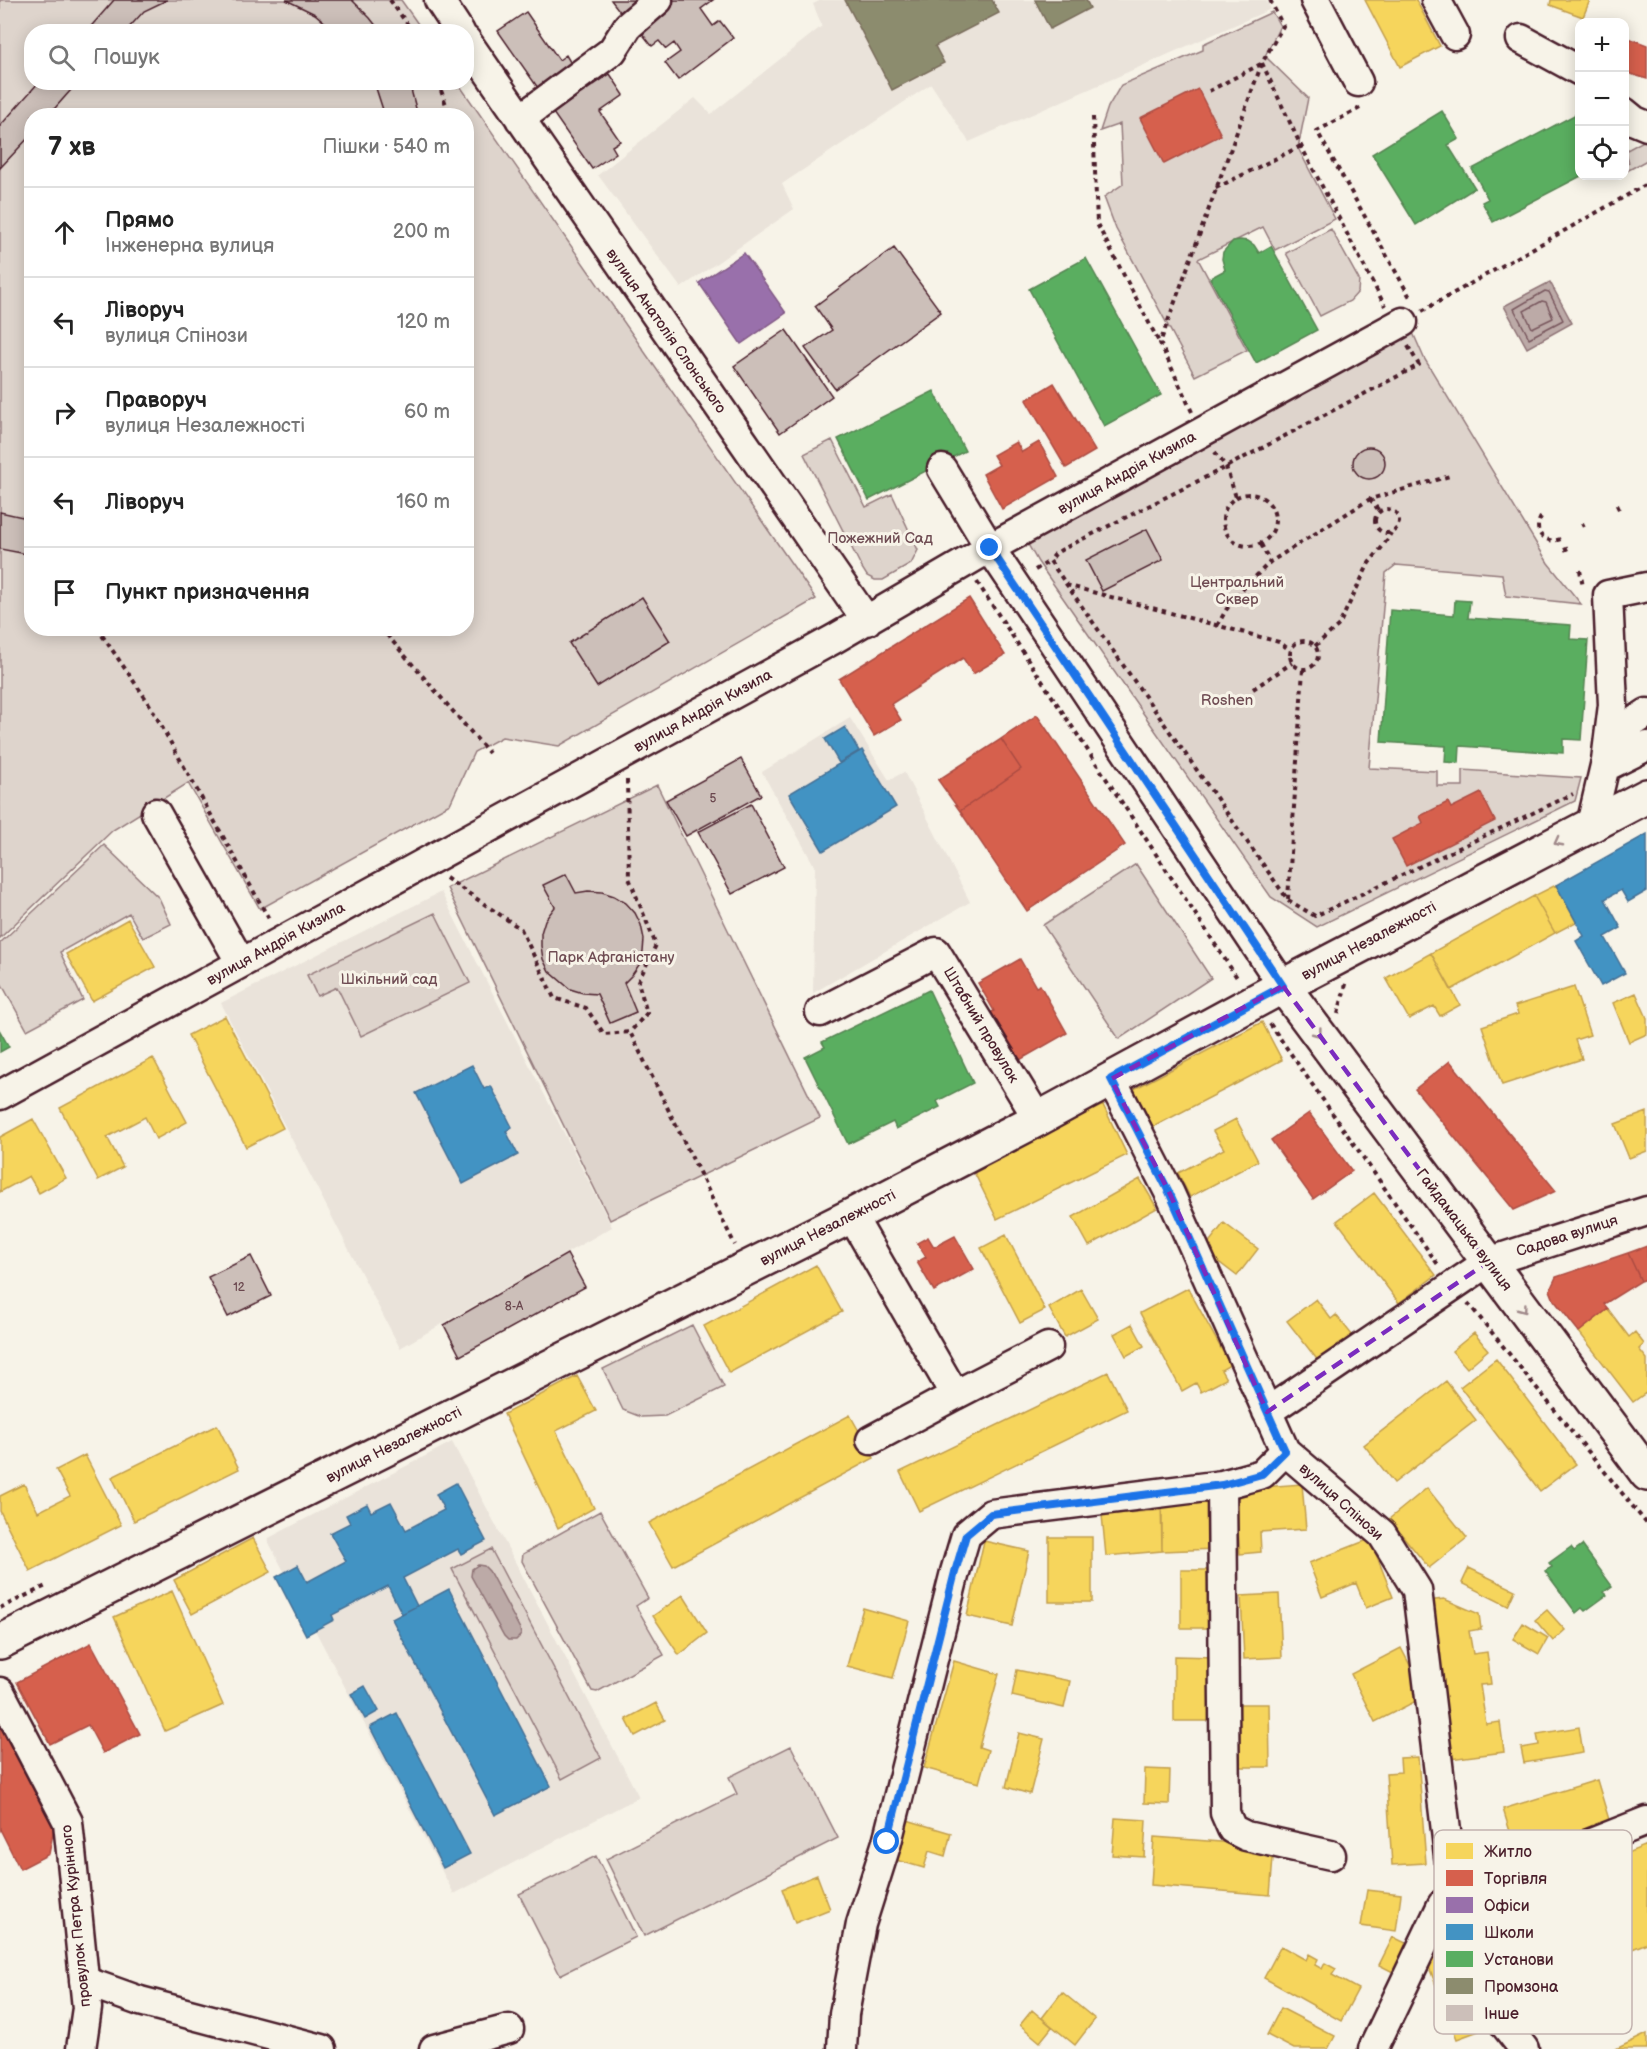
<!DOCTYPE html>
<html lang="uk">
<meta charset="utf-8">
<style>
body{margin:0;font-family:"Balsamiq Sans",sans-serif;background:#f2f2f2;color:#222}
.controls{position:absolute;right:18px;top:18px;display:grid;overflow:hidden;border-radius:12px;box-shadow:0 3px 15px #0003}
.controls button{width:54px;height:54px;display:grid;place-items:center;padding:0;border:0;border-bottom:2px solid #e0e0e0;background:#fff;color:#222;font:30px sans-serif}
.stop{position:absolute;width:18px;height:18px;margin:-14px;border:4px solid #1a73e8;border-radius:50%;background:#fff}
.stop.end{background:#1a73e8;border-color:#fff;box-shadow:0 2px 6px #0008}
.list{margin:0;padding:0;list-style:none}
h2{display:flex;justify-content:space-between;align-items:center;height:78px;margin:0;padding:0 24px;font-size:26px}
h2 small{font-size:20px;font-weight:400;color:#767676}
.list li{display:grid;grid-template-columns:39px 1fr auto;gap:18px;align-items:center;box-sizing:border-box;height:90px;padding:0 24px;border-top:2px solid #e0e0e0}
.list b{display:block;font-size:22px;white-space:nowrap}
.list p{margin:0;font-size:20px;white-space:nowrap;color:#767676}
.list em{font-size:20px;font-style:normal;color:#767676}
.icon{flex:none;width:33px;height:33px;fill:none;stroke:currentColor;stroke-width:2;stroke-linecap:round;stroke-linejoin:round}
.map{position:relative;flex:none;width:1647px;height:2049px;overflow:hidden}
.search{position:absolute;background:#fff;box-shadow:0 3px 15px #0003;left:24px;top:24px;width:450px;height:66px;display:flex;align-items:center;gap:15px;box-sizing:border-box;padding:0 21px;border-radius:24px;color:#767676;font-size:22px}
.panel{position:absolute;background:#fff;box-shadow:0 3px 15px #0003;left:24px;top:108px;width:450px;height:528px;border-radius:24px}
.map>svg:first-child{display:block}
.built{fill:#eae3da}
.green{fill:#ded4cc;stroke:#947a7c;stroke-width:1.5;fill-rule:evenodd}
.water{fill:#bcaaa7;stroke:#8e7275;stroke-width:1.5}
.homes{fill:#f6d55c;stroke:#c29e4d;stroke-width:1.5}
.shops{fill:#d6604d;stroke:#ac4c43;stroke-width:1.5}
.offices{fill:#9970ab;stroke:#815885;stroke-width:1.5}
.schools{fill:#4393c3;stroke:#457095;stroke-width:1.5}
.public{fill:#5aae61;stroke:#558351;stroke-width:1.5}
.industry{fill:#8c8c6e;stroke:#786b5a;stroke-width:1.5}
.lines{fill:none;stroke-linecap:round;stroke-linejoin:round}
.shore{stroke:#78575d;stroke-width:1.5}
.building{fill:#ccbfb9;stroke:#4a1f2b;stroke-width:1.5}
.minor-casing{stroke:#4a1f2b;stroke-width:33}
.major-casing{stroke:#4a1f2b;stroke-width:38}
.path{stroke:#4a1f2b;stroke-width:4;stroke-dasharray:4.5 4.5;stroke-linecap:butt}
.minor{stroke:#f7f3e8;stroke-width:28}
.major{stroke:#f7f3e8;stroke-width:33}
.oneway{stroke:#a0898a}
.route{stroke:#1a73e8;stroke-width:8}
.marked{fill:none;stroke:#7b2cbf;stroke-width:4.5;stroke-dasharray:12 8;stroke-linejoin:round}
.labels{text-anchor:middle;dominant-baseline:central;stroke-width:6;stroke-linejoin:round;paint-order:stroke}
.number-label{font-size:12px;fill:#6a474e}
.street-label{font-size:15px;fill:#4a1f2b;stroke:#f7f3e8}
.park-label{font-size:15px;fill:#6f4c53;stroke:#f7f3e8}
.key{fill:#f7f3e8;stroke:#c3b3af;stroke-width:1.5}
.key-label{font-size:16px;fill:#4a1f2b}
</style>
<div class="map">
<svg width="1647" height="2049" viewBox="0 0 1647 2049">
<rect width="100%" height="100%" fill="#f7f3e8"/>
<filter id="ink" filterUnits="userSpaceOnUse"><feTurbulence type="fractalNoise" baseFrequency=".0167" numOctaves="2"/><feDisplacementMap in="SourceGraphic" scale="12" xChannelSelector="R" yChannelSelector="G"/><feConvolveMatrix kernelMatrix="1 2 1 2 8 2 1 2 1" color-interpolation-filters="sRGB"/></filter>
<g filter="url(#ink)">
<path class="built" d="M821,0H1266L1271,9L969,142L931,84L782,184L794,209L681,288L598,175L695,98L711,114L822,26L813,4Z
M850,718L889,780L904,772L970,902L813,993L815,867L762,772Z
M441,892L612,1227L400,1348L221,1003Z
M452,1442L639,1797L454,1894L267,1539Z"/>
<path class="green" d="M0,0H401L423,31L32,32V82L458,83L816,599L559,746L502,737L474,752L450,804L260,909L188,783L113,830L0,938ZM32,116H466V628H32Z
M1272,12L1280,26L1265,56L1308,98L1298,148L1335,219L1275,250L1263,227L1198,259L1247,350L1195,376L1116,229L1104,197L1123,184L1120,124L1100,131L1108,107L1121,85L1203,50V44Z
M1647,139V160L1625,172L1624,165L1629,163L1625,151Z
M1331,229L1359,280L1358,292L1350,301L1320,316L1286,253Z
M1410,326L1424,358L1548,563L1581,604L1506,596L1502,574L1396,565L1386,573L1369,768L1437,771V786H1463V770L1581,778L1575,801L1317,927L1271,897L1038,562L1025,539Z
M832,440L866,507L892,494L918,550L911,564L883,580H875L867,576L862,568L804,454Z
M657,785L820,1118L610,1220L447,888Z
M104,845L159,898L171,924L143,938L129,913L60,952L83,1000L27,1030L0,981V943Z
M1136,864L1211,978L1119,1039L1043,925Z
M435,913L470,983L361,1036L337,987L317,996L307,975Z
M692,1325L724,1387L665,1416L641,1417L623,1410L603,1369Z
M600,1511L648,1598L636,1606L664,1655L597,1692L592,1691L522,1561L523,1554Z
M491,1549L601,1758L562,1779L452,1569Z
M791,1746L838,1838L644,1936L606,1859L737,1794L729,1777Z
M596,1856L636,1937L560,1975L519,1894Z"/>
<path class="water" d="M1550,282L1572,323L1527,348L1504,306Z
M478,1565L484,1566L489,1571L520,1629L521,1635L516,1640H508L504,1636L471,1576L472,1569Z"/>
<path class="homes" d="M1365,0H1416L1440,46L1400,67Z
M1551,0H1590L1583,17L1550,5Z
M1556,885L1576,922L1555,933L1534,896Z
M1534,896L1555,933L1451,990L1431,953Z
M128,919L155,967L92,1001L66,954Z
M1431,953L1460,1005L1440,1016L1434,1006L1409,1019L1386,978Z
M1574,987L1590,1035L1575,1040L1582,1059L1502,1085L1482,1026L1518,1014L1515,1006Z
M1636,993L1647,1018V1034L1629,1042L1613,1003Z
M225,1016L283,1128L246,1147L188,1035Z
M1262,1022L1282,1060L1153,1127L1134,1089Z
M153,1058L187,1122L156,1139L145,1117L107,1137L123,1167L98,1180L60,1108Z
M1103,1105L1127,1155L997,1219L973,1170Z
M1647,1112V1151L1629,1158L1615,1124Z
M33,1119L66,1178L39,1193L29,1176L0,1192V1137Z
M1236,1119L1258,1161L1190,1197L1178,1173L1224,1149L1213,1131Z
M1140,1179L1157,1208L1089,1246L1073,1217Z
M1374,1193L1436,1275L1399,1303L1337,1221Z
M1224,1223L1258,1249L1237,1276L1203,1250Z
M1006,1235L1045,1310L1020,1323L981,1248Z
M816,1265L842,1312L729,1373L704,1326Z
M1188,1288L1230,1365L1221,1370L1226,1379L1201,1392L1196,1383L1182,1391L1140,1313Z
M1081,1289L1098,1319L1065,1337L1049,1308Z
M1316,1299L1331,1319L1336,1315L1353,1336L1319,1362L1287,1321Z
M1608,1309L1629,1337L1635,1332L1644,1344L1639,1349L1647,1359V1392L1633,1402L1579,1332Z
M1132,1324L1144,1346L1126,1356L1114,1334Z
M1474,1333L1488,1350L1467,1368L1452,1351Z
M1496,1359L1576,1464L1540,1491L1460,1387Z
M1108,1372L1127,1410L919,1511L900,1472Z
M577,1376L596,1411L556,1431L594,1508L558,1528L504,1414Z
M1446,1381L1476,1420L1394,1483L1364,1445Z
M850,1415L874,1458L673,1566L649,1523Z
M217,1425L239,1469L134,1521L112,1477Z
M85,1455L121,1525L30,1571L0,1511V1496L24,1484L38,1512L70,1496L56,1470Z
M1302,1484L1306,1529L1260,1532L1261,1552L1240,1554L1235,1489Z
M1427,1488L1467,1538L1429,1568L1389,1519Z
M1216,1498L1217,1549L1162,1551L1161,1499Z
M1162,1510V1551L1106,1556L1102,1515Z
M1049,1537H1092V1602H1049Z
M253,1538L271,1572L192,1614L174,1580Z
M1370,1539L1393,1597L1366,1608L1356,1583L1322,1597L1309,1563Z
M984,1541L1029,1551L1012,1626L967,1616Z
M1469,1568L1515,1590L1508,1606L1462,1583Z
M1181,1570H1217L1216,1628H1181Z
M172,1591L223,1705L165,1731L114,1617Z
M1279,1594L1282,1657L1244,1659L1241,1596Z
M683,1595L707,1633L679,1655L653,1616Z
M1444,1599L1479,1614L1481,1629L1469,1631L1473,1654L1487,1652L1491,1684L1480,1685L1486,1724L1500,1722L1504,1752L1450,1759L1427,1601Z
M863,1608L909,1621L893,1678L847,1666Z
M1547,1610L1565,1630L1553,1641L1535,1620Z
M1523,1623L1548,1638L1539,1654L1513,1639Z
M1401,1648L1426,1696L1375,1722L1351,1674Z
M1174,1656L1215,1657L1214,1721H1174Z
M954,1661L999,1674L979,1747L988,1750L979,1783L924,1768Z
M1017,1670L1070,1681L1064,1708L1012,1696Z
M656,1703L665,1720L635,1736L626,1719Z
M1238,1704H1269L1270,1767H1239Z
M1579,1727L1583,1753L1524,1763L1521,1748L1539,1745L1537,1734Z
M1019,1733L1044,1739L1030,1794L1006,1787Z
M1418,1757L1426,1863L1392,1865L1386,1773L1401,1772L1400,1758Z
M1145,1769L1170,1770L1169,1804L1144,1803Z
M1597,1780L1610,1823L1516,1851L1503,1809Z
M1115,1818L1146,1820L1144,1857L1112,1855Z
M907,1820L951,1833L945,1856L929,1851L924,1868L896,1860Z
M1154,1837L1274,1846L1270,1895L1151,1885Z
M1647,1845V1943L1603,1961L1595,1940L1572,1949L1546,1885Z
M817,1875L830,1909L795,1923L782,1889Z
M1367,1890L1401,1894L1396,1931L1361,1926Z
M1452,1924L1492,2026L1457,2039L1427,1962Z
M1393,1937L1408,1944L1393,1972L1379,1965Z
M1281,1946L1306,1960L1309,1954L1318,1959L1315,1965L1322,1969L1325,1963L1336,1969L1332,1975L1358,1989L1341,2021L1264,1978Z
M1062,1992L1095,2019L1075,2045L1042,2018Z
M1281,2008L1335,2036L1328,2049H1294L1267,2035Z
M1032,2010L1052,2027L1040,2042L1020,2025Z
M1647,2034V2049H1616Z"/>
<path class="shops" d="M1626,37L1647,45V79L1624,72Z
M1198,89L1221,135L1164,164L1140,118Z
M1054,383L1095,451L1066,468L1026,400Z
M1016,442L1022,452L1039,442L1058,477L1002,509L983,474L999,465L993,455Z
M969,598L1005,655L973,674L963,658L891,704L901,720L874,736L839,679Z
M1037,715L1125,845L1027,911L960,811L1021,769L1001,739Z
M1001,739L1021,769L960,811L938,780Z
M1481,793L1495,821L1406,866L1392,839L1423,823L1420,816L1448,802L1451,808Z
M1020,959L1036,987L1040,985L1067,1033L1018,1061L990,1013L994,1011L978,983Z
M1450,1061L1556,1191L1514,1210L1415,1089Z
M1309,1113L1352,1171L1313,1199L1271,1140Z
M955,1236L974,1269L934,1291L917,1262L926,1257L917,1243L928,1237L934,1247Z
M1647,1246V1279L1641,1281L1628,1253Z
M1628,1253L1641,1281L1604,1304L1608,1309L1579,1332L1554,1300L1550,1290L1556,1277Z
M91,1643L140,1734L103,1753L88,1725L50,1744L17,1682Z
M0,1724L54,1828L49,1854L20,1869L0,1829Z"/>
<path class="offices" d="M744,253L786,313L741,344L699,283Z"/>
<path class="schools" d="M845,727L859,751L839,763L825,739Z
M862,750L896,807L823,851L789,794Z
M1647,834V891L1628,902L1621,890L1605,899L1621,928L1605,937L1625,973L1601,986L1576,941L1584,936L1556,885Z
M472,1065L484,1089L491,1086L512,1127L506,1131L518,1155L463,1184L416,1093Z
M456,1483L486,1541L461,1554L458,1549L403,1578L417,1606L402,1614L388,1586L332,1615L334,1620L306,1635L276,1577L298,1565L307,1582L346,1561L330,1533L350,1523L346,1515L367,1504L371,1512L391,1502L406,1530L444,1510L436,1494Z
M449,1589L551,1786L495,1815L392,1619Z
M365,1686L379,1711L365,1719L351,1694Z
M397,1713L470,1854L443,1868L370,1727Z"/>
<path class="public" d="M1442,111L1459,139L1448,145L1475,188L1416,225L1372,154Z
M1580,112V176H1581L1493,222L1482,202L1488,199L1472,169Z
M1240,240L1248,241L1254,245L1259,253L1271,246L1317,330L1256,363L1210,278L1225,270L1222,259L1223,252L1233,241Z
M1086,258L1161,395L1104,426L1029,289Z
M934,391L965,451L869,500L838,439Z
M1455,600L1470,601L1468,618L1571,625L1570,639L1588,640L1581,740L1563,739V753L1460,746L1459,763L1445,762L1446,746L1381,742L1390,610L1454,615Z
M929,990L973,1083L937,1101L940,1107L896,1129L893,1122L848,1144L805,1057L825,1047L822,1042Z
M0,1031L9,1047L0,1052Z
M1582,1545L1612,1586L1604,1592L1607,1595L1585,1611L1582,1608L1576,1613L1545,1571L1552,1567L1549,1563L1571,1547L1574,1551Z"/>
<path class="industry" d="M845,0H992L999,13L935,46L944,63L892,90Z
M1035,0H1086L1090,8L1050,29Z"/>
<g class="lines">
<path class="shore" d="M1545,291L1549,292L1563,320L1529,338L1514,309Z
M1542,301L1546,302L1553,318L1532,328L1524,311Z"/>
</g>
<path class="building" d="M114,0H167L144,11L125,32H86Z
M286,0H352L370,18L381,32H336L315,14Z
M611,0H638L621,13Z
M674,0H713L701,9L713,26L720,21L733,38L678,80L665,63L680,52L674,43L666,49L659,41L652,46L637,27Z
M526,12L559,60L566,55L572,65L538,88L498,31Z
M610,74L624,95L600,112L620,141L612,146L616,153L592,169L553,113Z
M39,82H78L48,116H32V134L0,168V126Z
M374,82H409L418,116H385Z
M894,248L941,312L835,389L805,348L832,330L815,306Z
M786,330L832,396L780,433L734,366Z
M1353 463a16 16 0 1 1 32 0a16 16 0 1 1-32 0Z
M0,512L32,519V555L0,549Z
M1147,529L1163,560L1102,591L1086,560Z
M642,597L670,641L597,687L569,643Z
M741,759L761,795L686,836L666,800Z
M751,804L784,867L732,894L698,832Z
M566,874L576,893L588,891L602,892L614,896L626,903L635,913L641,925L644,939L643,952L639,965L632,975L624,983L636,1012L610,1023L597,994L583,993L570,989L549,971L543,959L541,946V933L545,920L555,907L543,885Z
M567,1254L585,1287L460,1356L444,1325Z
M251,1256L271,1296L228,1317L208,1277Z"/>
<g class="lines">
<g class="minor-casing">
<path id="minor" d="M439,0L460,32
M1315,0L1358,82
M1436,0L1455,35
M1521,39L1580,71
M466,40L867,621
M1624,112L1635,121L1647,126
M520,119L612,51L628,26L658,0
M942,469L990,548L1283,986
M1610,737L1647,713
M1605,767L1647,746
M156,813L241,963
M1591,825L1606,761L1613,705L1608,595L1647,587
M820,1012L936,952L1038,1119
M1111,1079L1170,1194L1285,1451L1382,1534L1417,1590L1454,1897L1505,2025L1524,2049
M0,1095L834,639L990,548L1403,322
M855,1214L857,1225L955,1395L1048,1347
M1267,1412L1488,1262L1647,1211
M871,1440L955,1395
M1222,1485L1225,1813L1232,1829L1246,1836L1331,1855
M0,1692L68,1822L87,2008L81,2049
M84,1981L140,2001L322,2049
M434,2049L509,2029
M842,2049L844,2014L861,1924L887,1842L955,1572L966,1535L991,1514L1222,1485L1262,1474L1285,1451
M1373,2049L1442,1905L1454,1897L1647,1821"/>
</g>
<g class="major-casing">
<path id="major" d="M1283,986L1647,1474
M0,1642L855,1214L1038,1119L1283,986L1647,796"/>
</g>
<path class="path" d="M390,0L413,32
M1262,63L1301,146L1385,306
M438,82L450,116
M1209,91L1261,64
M1360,108L1317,131L1411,299
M1093,117L1097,224L1159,342
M1216,188L1301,146
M1422,311L1647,184
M1408,346L1419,365L1226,467L1061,550L1055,554L1050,561L1288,900L1315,916L1573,794
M1192,412L1160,343L1262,63L1283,26L1270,0
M1215,452L1226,467L1236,497
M1223 520a26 26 0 1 1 52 0a26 26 0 1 1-52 0Z
M1370,499L1380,512
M1617,505L1621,513
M1375 521a12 12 0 1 1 24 0a12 12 0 1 1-24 0Z
M1541,517C1532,532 1545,545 1561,539
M1582,523L1586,531
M1261,544L1270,562
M1564,550L1571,547
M1035,570L1050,561
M1580,570L1583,587
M977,582L1238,979
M1066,585L1279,642L1290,650
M1217,626L1226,610L1238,594L1270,562L1370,499L1450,476
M97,628L148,702L269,919
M381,628L489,753
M1290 655a14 14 0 1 1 28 0a14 14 0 1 1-28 0Z
M1315,646L1339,625L1369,563L1383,546L1391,533
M1253,689L1292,663
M627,780L629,878L656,945L638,982L647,1013L630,1032
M446,878L521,929L554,998L586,1008L604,1034L630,1032L735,1245
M1288,899L1303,669
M1338,1014L1346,984
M1270,1024L1439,1266
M1468,1303L1647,1524
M0,1608L48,1585"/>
<use href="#minor" class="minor"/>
<use href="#major" class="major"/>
</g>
<defs><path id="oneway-chevron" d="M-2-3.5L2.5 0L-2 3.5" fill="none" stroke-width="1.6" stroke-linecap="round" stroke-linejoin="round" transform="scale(1.5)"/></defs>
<g class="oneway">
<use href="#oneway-chevron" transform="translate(1558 842) rotate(152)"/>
<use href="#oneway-chevron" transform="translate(1318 1033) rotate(53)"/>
<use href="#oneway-chevron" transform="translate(1523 1309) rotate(53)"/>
</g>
</g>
<g class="lines" filter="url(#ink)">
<path class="route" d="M887,1842L955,1572L966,1535L991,1514L1222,1485L1262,1474L1285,1451L1170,1194L1111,1079L1283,986L990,548"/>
</g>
<path class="marked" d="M1283,986L1488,1262L1267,1412L1170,1194L1111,1079Z"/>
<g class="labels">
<g class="number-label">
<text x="713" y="798">5</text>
<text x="239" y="1287">12</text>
<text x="514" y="1306">8-А</text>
</g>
<g class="street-label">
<text transform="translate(666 331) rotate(55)">вулиця Анатолія Слонського</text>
<text transform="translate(1127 473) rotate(-29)">вулиця Андрія Кизила</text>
<text transform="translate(703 711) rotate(-29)">вулиця Андрія Кизила</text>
<text transform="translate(1369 941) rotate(-28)">вулиця Незалежності</text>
<text transform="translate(276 944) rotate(-29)">вулиця Андрія Кизила</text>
<text transform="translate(981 1025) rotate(59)">Штабний провулок</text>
<text transform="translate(828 1228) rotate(-27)">вулиця Незалежності</text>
<text transform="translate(1464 1230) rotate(53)">Гайдамацька вулиця</text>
<text transform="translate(1567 1236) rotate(-18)">Садова вулиця</text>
<text transform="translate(394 1445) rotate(-27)">вулиця Незалежності</text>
<text transform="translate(1341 1502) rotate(42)">вулиця Спінози</text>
<text transform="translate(76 1916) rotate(-96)">провулок Петра Курінного</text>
</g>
<g class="park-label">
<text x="880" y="538">Пожежний Сад</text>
<text x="1237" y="582">Центральний<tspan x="1237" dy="17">Сквер</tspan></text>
<text x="1227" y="700">Roshen</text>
<text x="611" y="957">Парк Афганістану</text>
<text x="389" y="979">Шкільний сад</text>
</g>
</g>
<rect x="1434" y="1830" width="198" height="204" rx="9" class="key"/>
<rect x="1446" y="1843" width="27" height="16" fill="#f6d55c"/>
<rect x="1446" y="1870" width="27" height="16" fill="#d6604d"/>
<rect x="1446" y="1897" width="27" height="16" fill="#9970ab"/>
<rect x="1446" y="1924" width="27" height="16" fill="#4393c3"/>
<rect x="1446" y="1951" width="27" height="16" fill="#5aae61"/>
<rect x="1446" y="1978" width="27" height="16" fill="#8c8c6e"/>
<rect x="1446" y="2005" width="27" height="16" fill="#ccbfb9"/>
<g class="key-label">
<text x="1484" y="1857">Житло</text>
<text x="1484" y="1884">Торгівля</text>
<text x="1484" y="1911">Офіси</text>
<text x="1484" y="1938">Школи</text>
<text x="1484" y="1965">Установи</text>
<text x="1484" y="1992">Промзона</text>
<text x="1484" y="2019">Інше</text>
</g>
</svg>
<div class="controls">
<button>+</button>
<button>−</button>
<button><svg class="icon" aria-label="locate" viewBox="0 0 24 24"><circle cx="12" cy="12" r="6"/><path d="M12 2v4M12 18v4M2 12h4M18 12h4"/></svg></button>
</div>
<div class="stop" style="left:887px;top:1842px"></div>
<div class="stop end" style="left:990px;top:548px"></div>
<div class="search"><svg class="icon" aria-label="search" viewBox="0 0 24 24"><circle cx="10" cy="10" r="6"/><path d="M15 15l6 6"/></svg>Пошук</div>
<section class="panel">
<h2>7 хв<small>Пішки · 540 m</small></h2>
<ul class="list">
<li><svg class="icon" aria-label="ahead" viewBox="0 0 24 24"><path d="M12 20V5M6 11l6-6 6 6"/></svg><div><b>Прямо</b><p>Інженерна вулиця</p></div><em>200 m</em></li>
<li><svg class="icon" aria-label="left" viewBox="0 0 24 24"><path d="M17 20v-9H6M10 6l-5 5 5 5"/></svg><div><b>Ліворуч</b><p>вулиця Спінози</p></div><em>120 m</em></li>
<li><svg class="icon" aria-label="right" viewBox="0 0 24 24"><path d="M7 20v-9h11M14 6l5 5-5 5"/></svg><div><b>Праворуч</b><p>вулиця Незалежності</p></div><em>60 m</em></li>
<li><svg class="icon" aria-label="left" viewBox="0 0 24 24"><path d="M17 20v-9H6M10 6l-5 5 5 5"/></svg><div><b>Ліворуч</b></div><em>160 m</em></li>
<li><svg class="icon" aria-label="arrive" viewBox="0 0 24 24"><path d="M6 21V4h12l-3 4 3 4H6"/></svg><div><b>Пункт призначення</b></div></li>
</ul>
</section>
</div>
